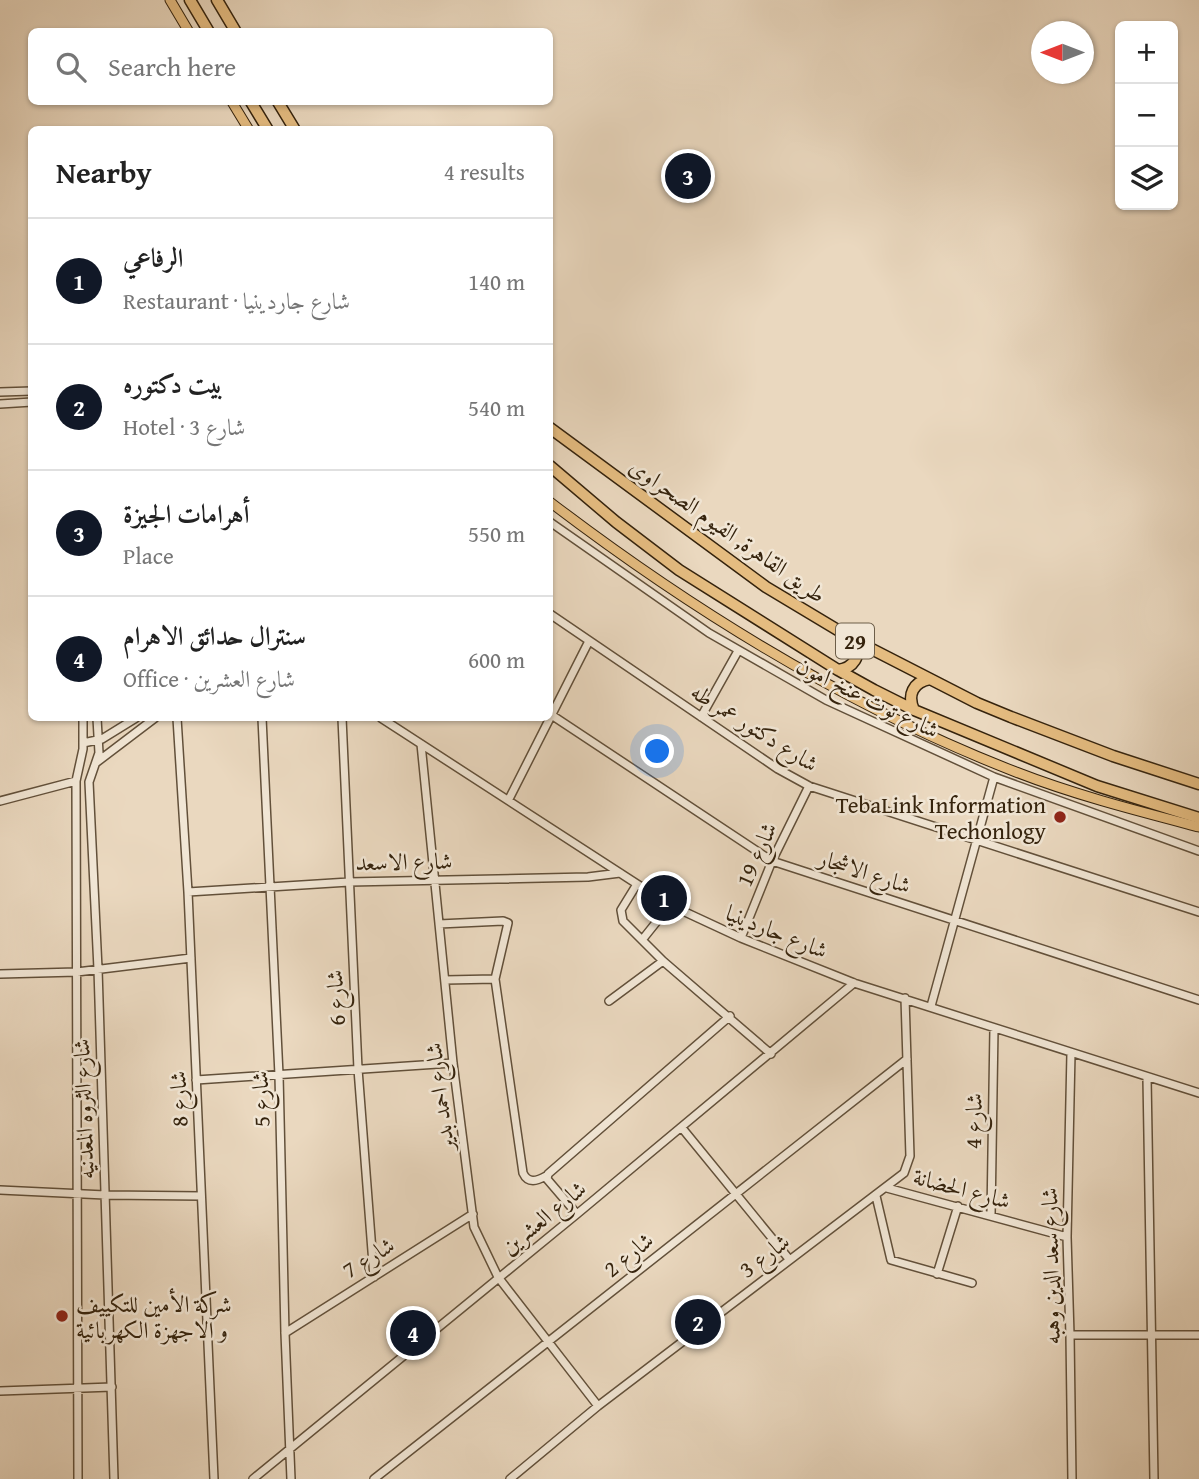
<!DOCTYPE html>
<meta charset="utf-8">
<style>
body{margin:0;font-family:"Gentium Book Plus",Amiri,serif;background:#f6f6f6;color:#222}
.controls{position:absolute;right:21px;top:21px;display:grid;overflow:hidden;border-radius:10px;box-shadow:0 2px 5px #0004}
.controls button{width:63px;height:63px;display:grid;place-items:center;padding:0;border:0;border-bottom:2px solid #e0e0e0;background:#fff;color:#222;font:35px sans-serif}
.compass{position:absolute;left:1031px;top:21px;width:63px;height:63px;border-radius:50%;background:#fff;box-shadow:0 2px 5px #0004;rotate:270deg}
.you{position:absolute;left:658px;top:752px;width:24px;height:24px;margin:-18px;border:5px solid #fff;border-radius:50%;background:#1a73e8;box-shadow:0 0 0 10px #1a73e833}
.badge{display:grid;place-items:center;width:46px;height:46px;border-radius:50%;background:#111827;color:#fff;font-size:23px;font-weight:700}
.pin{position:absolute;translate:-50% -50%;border:4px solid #fff;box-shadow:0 2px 7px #0006}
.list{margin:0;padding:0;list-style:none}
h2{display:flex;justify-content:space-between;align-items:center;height:91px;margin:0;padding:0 28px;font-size:30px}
h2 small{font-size:23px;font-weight:400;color:#767676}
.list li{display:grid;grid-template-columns:46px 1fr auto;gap:21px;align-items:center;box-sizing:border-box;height:126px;padding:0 28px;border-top:2px solid #e0e0e0}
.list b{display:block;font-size:26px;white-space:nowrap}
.list p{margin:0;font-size:23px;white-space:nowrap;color:#767676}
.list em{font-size:23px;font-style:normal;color:#767676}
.icon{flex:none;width:38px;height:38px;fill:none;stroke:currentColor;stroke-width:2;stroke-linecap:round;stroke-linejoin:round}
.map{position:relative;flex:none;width:1199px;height:1479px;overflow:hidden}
.search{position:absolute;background:#fff;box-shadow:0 2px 5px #0004;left:28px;top:28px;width:525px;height:77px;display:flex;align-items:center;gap:18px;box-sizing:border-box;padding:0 24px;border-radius:10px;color:#767676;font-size:26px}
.panel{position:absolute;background:#fff;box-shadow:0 2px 5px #0004;left:28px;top:126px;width:525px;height:595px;border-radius:10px}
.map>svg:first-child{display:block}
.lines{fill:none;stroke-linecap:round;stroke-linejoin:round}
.minor-casing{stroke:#62503a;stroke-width:10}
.major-casing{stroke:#35230d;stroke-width:11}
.highway-casing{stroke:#35230d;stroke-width:13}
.minor{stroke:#f1e6d5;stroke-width:7}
.major{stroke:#e5bc80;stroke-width:9}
.highway{stroke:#e5bc80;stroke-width:10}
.poi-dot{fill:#8f2418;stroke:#f1e6d5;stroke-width:2.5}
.labels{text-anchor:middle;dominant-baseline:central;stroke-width:5;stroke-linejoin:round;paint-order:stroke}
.shield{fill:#f1e6d5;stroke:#6d5e49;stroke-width:2}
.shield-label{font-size:21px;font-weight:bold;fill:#35230d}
.street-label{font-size:23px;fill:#35230d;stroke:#f1e6d5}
.poi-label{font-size:23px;fill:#35230d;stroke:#f1e6d5;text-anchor:end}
</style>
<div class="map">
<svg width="1199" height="1479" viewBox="0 0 1199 1479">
<rect width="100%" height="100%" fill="#ead8bf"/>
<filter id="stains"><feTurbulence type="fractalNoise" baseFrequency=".00286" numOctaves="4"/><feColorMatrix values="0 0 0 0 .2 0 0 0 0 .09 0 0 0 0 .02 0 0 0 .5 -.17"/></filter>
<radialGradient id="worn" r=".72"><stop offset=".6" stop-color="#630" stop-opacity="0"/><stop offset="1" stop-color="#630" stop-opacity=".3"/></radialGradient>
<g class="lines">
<g class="minor-casing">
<path id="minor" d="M0,392L32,391
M0,404L32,402
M550,522L709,633L826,700L994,777L1199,851
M550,614L778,769L809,786L1199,912
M550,714L772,861L1199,1000
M701,717L738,651
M97,718L99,753L89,782L98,969L114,1479
M177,718L188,892L214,1479
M262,718L279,1075L285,1333L291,1479
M342,718L358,1069L374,1277
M381,718L637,884L670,905L741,938L854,983L1199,1093
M83,743L102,739L136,718
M421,744L453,1063L474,1227L498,1277L598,1406
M97,762L155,718
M509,799L589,641
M0,801L76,781
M637,884L621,910L623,921L663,961L771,1054
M188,892L349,882L588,877L620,873
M439,924L503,921L508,923L495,979L523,1173C528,1184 537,1181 546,1176
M741,938L772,861L809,786
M642,940L670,905
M0,974L77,972L191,958
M445,980L495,979
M609,1001L663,961
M931,1006L994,777
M1071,1053L1067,1237L1070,1335L1072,1479
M1147,1078L1154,1479
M196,1080L453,1063
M682,1128L789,1259
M887,1188L1067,1237
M0,1190L105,1195L201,1196
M876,1196L891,1260L972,1283
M577,1214L547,1179L548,1174L730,1016
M991,1215L994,1028
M937,1274L958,1206
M285,1333L473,1214
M1070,1335H1199
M0,1391L112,1387
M78,1479L76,781L83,749V718
M253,1479L577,1214L854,983
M374,1479L907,1059
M510,1479L598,1406L904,1173L910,1156L905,998"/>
</g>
<g class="major-casing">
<path id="major" d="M170,0L189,32
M232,102L249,130
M550,502C693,611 848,707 1016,772C1075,795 1138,811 1199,827"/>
</g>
<g class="highway-casing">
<path id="highway" d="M190,0L209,32
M217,0L236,32
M251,102L268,130
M278,102L295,130
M550,428L766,587L856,641L977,703L1011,717L1113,756L1199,784
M550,466L616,522L679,570L838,670L874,690L914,710L1097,786L1199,818
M838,670C854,668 861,656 856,641
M914,710C907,695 913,682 930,679"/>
</g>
<use href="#minor" class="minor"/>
<use href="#major" class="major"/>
<use href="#highway" class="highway"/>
</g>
<g class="poi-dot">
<circle cx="1060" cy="817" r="7"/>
<circle cx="62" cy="1316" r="7"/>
</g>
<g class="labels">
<rect class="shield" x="836" y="623.5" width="38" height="35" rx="5"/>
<g class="shield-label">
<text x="855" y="641">29</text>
</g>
<g class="street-label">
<text transform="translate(728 530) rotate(35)">طريق القاهرة, الفيوم الصحراوى</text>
<text transform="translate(868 697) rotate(26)">شارع توت عنخ امون</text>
<text transform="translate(755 727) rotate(32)">شارع دكتور عمر طه</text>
<text transform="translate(756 854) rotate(-66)">شارع 19</text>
<text transform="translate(404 861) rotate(-1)">شارع الاسعد</text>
<text transform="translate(865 871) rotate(18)">شارع الاشجار</text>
<text transform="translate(777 931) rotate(22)">شارع جاردينيا</text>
<text transform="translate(335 998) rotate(-93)">شارع 6</text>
<text transform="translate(439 1097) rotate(-97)">شارع احمد بدير</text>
<text transform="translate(178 1099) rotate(-92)">شارع 8</text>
<text transform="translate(260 1099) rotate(-92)">شارع 5</text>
<text transform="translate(83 1109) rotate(-92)">شارع الثروه المعدنيه</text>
<text transform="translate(973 1121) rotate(-89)">شارع 4</text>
<text transform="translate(962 1188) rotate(15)">شارع الحضانة</text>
<text transform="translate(543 1217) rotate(-39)">شارع العشرين</text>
<text transform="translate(628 1254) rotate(-39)">شارع 2</text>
<text transform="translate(764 1255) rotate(-37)">شارع 3</text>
<text transform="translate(368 1257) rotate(-32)">شارع 7</text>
<text transform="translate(1050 1266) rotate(-91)">شارع سعد الدين وهبه</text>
</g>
<g class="poi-label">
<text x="1046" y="804">TebaLink Information<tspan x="1046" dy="26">Techonlogy</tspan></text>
<text x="76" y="1303" text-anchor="start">شركة الأمين للتكييف<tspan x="76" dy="26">و الاجهزة الكهربائية</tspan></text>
</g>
</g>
<rect width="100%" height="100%" filter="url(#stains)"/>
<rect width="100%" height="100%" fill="url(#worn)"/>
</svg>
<div class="controls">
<button>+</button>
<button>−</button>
<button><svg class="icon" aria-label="layers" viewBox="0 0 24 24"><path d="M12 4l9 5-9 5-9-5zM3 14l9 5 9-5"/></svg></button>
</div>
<svg class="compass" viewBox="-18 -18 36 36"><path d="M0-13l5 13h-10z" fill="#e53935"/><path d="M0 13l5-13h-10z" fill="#767676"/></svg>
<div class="you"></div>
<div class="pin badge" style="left:664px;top:898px">1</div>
<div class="pin badge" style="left:698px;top:1322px">2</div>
<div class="pin badge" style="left:688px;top:176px">3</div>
<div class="pin badge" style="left:413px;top:1333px">4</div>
<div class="search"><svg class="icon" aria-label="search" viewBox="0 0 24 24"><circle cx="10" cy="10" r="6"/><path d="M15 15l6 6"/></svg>Search here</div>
<section class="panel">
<h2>Nearby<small>4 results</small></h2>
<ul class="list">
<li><span class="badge">1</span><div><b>الرفاعي</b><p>Restaurant · شارع جاردينيا</p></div><em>140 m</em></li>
<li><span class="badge">2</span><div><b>بيت دكتوره</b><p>Hotel · شارع 3</p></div><em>540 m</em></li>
<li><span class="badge">3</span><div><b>أهرامات الجيزة</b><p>Place</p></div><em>550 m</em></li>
<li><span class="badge">4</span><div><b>سنترال حدائق الاهرام</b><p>Office · شارع العشرين</p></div><em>600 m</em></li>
</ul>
</section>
</div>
